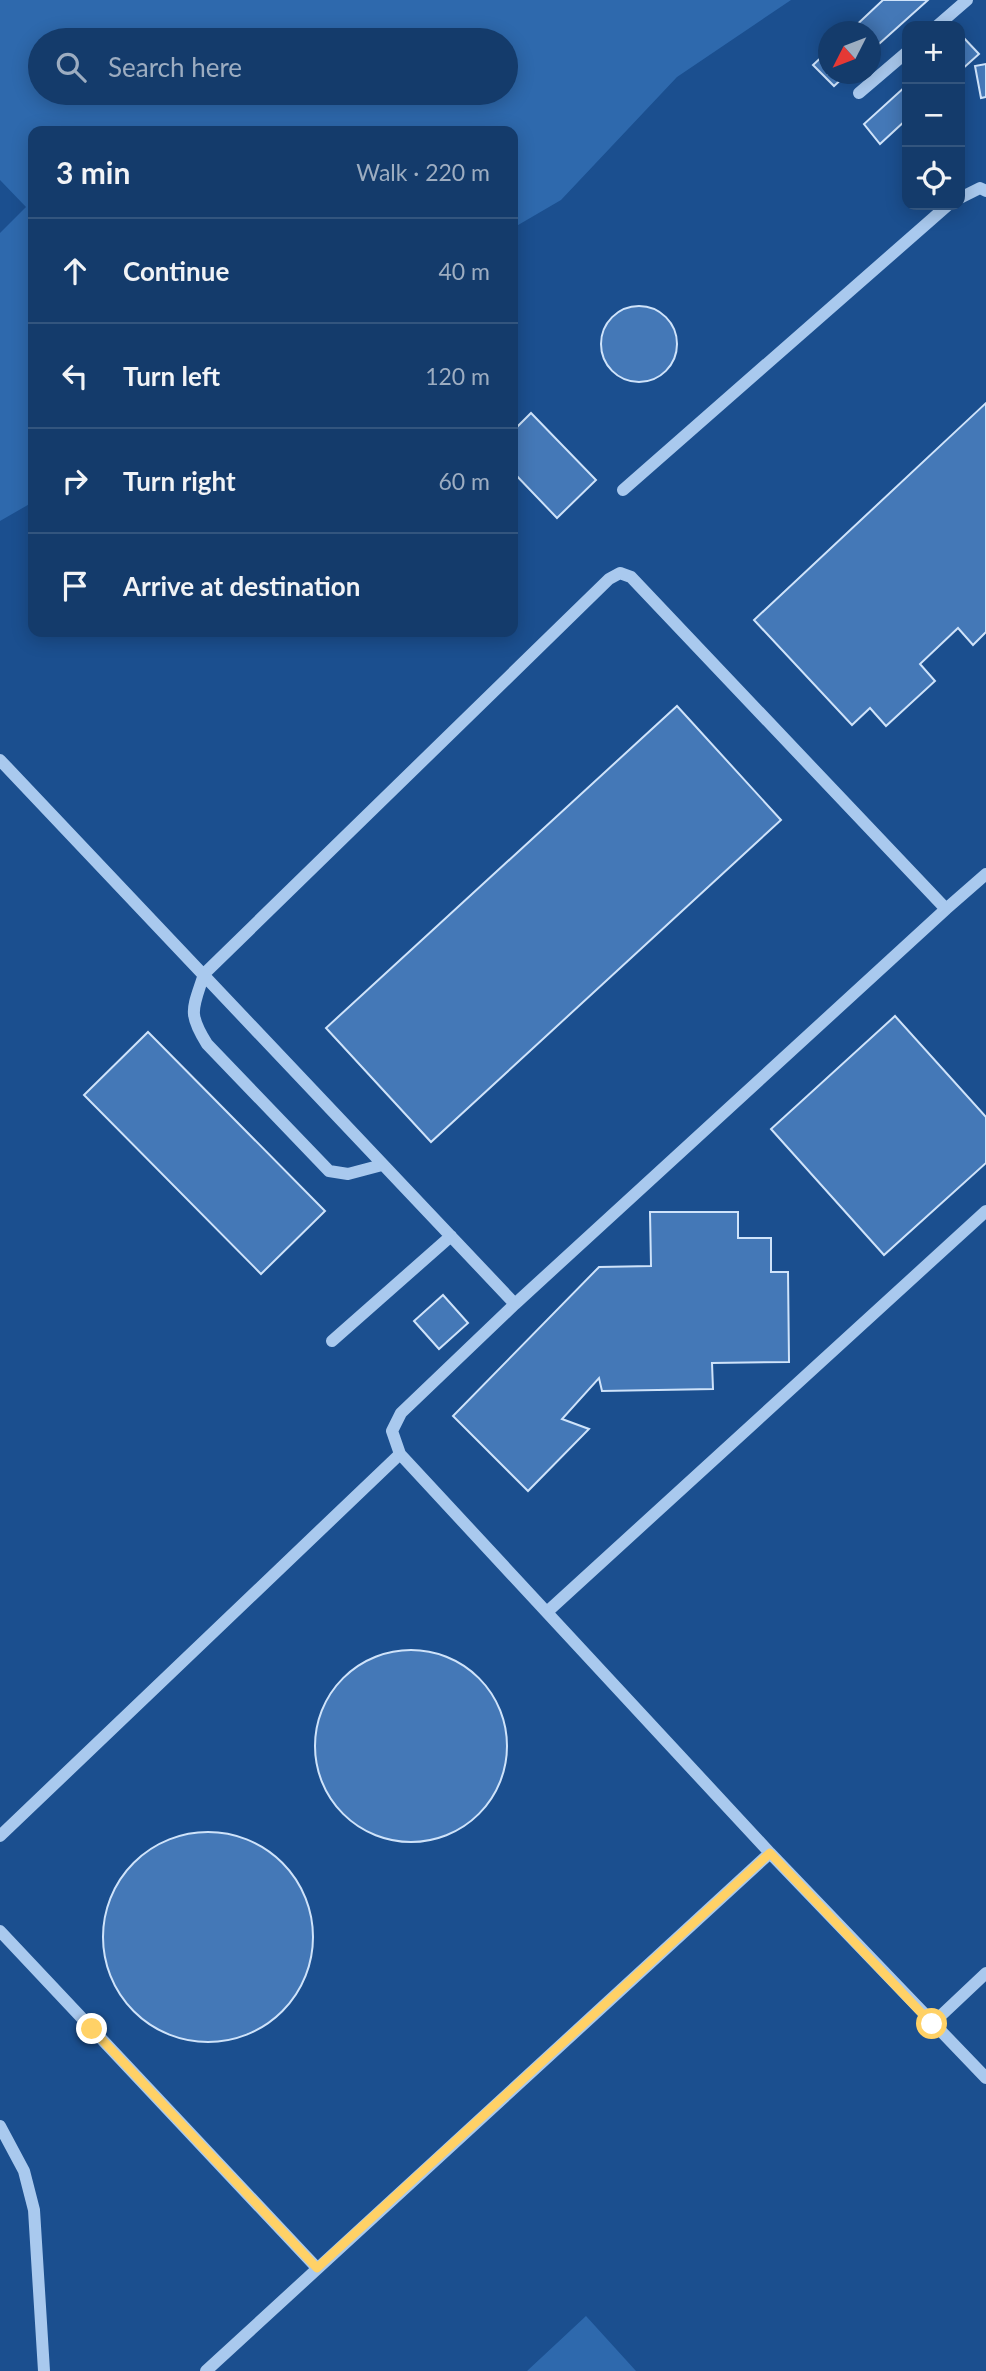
<!DOCTYPE html>
<meta charset="utf-8">
<style>
body{margin:0;font-family:Lato,sans-serif;background:#214673;color:#f1f3f6}
.controls{position:absolute;right:21px;top:21px;display:grid;overflow:hidden;border-radius:14px;box-shadow:0 4px 18px #0003}
.controls button{width:63px;height:63px;display:grid;place-items:center;padding:0;border:0;border-bottom:2px solid #33557e;background:#143b6b;color:#f1f3f6;font:35px sans-serif}
.compass{position:absolute;left:818px;top:21px;width:63px;height:63px;border-radius:50%;background:#143b6b;box-shadow:0 4px 18px #0003;rotate:228deg}
.stop{position:absolute;width:21px;height:21px;margin:-16px;border:5px solid #ffd166;border-radius:50%;background:#fff}
.stop.end{background:#ffd166;border-color:#fff;box-shadow:0 2px 7px #0008}
.list{margin:0;padding:0;list-style:none}
h2{display:flex;justify-content:space-between;align-items:center;height:91px;margin:0;padding:0 28px;font-size:30px}
h2 small{font-size:23px;font-weight:400;color:#9dadc1}
.list li{display:grid;grid-template-columns:46px 1fr auto;gap:21px;align-items:center;box-sizing:border-box;height:105px;padding:0 28px;border-top:2px solid #33557e}
.list b{display:block;font-size:26px;white-space:nowrap}
.list em{font-size:23px;font-style:normal;color:#9dadc1}
.icon{flex:none;width:38px;height:38px;fill:none;stroke:currentColor;stroke-width:2;stroke-linecap:round;stroke-linejoin:round}
.map{position:relative;flex:none;width:986px;height:2371px;overflow:hidden}
.search{position:absolute;background:#143b6b;box-shadow:0 4px 18px #0003;left:28px;top:28px;width:490px;height:77px;display:flex;align-items:center;gap:18px;box-sizing:border-box;padding:0 24px;border-radius:38px;color:#9dadc1;font-size:26px}
.panel{position:absolute;background:#143b6b;box-shadow:0 4px 18px #0003;left:28px;top:126px;width:490px;height:511px;border-radius:14px}
.map>svg:first-child{display:block}
.green{fill:#2e69ad;fill-rule:evenodd}
.building{fill:#4478b7;stroke:#cfe3fa;stroke-width:2}
.lines{fill:none;stroke-linecap:round;stroke-linejoin:round}
.minor{stroke:#a9c9ee;stroke-width:12}
.route{stroke:#ffd166;stroke-width:9}
</style>
<div class="map">
<svg width="986" height="2371" viewBox="0 0 986 2371">
<rect width="100%" height="100%" fill="#1b4f8f"/>
<path class="green" d="M0,0H791L677,77L561,200L513,228V131H33V502L0,521V233L26,207L0,180ZM40,40H506V93H40Z
M586,2316L636,2371H527Z"/>
<path class="building" d="M883,0H928L870,52V32H849Z
M962,36L979,54L960,71V38Z
M828,51V74H847L834,86L813,65Z
M986,64V97L981,98L975,66Z
M907,85V119L880,144L864,124Z
M601 344a38 38 0 1 1 76 0a38 38 0 1 1-76 0Z
M986,403V632L973,645L958,628L920,664L935,681L886,726L870,708L852,725L754,620Z
M531,413L596,480L557,518L513,472V431Z
M677,706L781,820L431,1142L326,1028Z
M895,1016L986,1117V1163L884,1255L771,1129Z
M148,1032L325,1211L261,1274L84,1095Z
M650,1212H738V1238H771V1272H788L789,1362L712,1363L713,1389L602,1391L599,1378L562,1419L589,1429L528,1491L453,1416L599,1267L651,1266Z
M443,1295L468,1323L439,1349L414,1321Z
M315 1746a96 96 0 1 1 192 0a96 96 0 1 1-192 0Z
M103 1937a105 105 0 1 1 210 0a105 105 0 1 1-210 0Z"/>
<g class="lines">
<path class="minor" d="M937,26L967,0
M859,93L907,52
M960,198L980,188L986,191
M623,490L948,205
M0,760L515,1304L401,1413L392,1431L400,1454L770,1853L206,2371
M946,909L986,874
M382,1165L348,1174L329,1171L207,1044C187,1012 193,1009 204,974L609,579L620,573L631,577L946,909L515,1304
M332,1341L451,1236
M547,1612L986,1211
M0,1836L400,1454
M770,1853L986,2078
M0,1931L317,2268
M932,2024L986,1973
M0,2126L24,2171L34,2210L44,2371"/>
</g>
<g class="lines">
<path class="route" d="M92,2029L317,2268L770,1853L932,2024"/>
</g>
</svg>
<div class="controls">
<button>+</button>
<button>−</button>
<button><svg class="icon" aria-label="locate" viewBox="0 0 24 24"><circle cx="12" cy="12" r="6"/><path d="M12 2v4M12 18v4M2 12h4M18 12h4"/></svg></button>
</div>
<svg class="compass" viewBox="-18 -18 36 36"><path d="M0-13l5 13h-10z" fill="#e53935"/><path d="M0 13l5-13h-10z" fill="#9dadc1"/></svg>
<div class="stop" style="left:932px;top:2024px"></div>
<div class="stop end" style="left:92px;top:2029px"></div>
<div class="search"><svg class="icon" aria-label="search" viewBox="0 0 24 24"><circle cx="10" cy="10" r="6"/><path d="M15 15l6 6"/></svg>Search here</div>
<section class="panel">
<h2>3 min<small>Walk · 220 m</small></h2>
<ul class="list">
<li><svg class="icon" aria-label="ahead" viewBox="0 0 24 24"><path d="M12 20V5M6 11l6-6 6 6"/></svg><div><b>Continue</b></div><em>40 m</em></li>
<li><svg class="icon" aria-label="left" viewBox="0 0 24 24"><path d="M17 20v-9H6M10 6l-5 5 5 5"/></svg><div><b>Turn left</b></div><em>120 m</em></li>
<li><svg class="icon" aria-label="right" viewBox="0 0 24 24"><path d="M7 20v-9h11M14 6l5 5-5 5"/></svg><div><b>Turn right</b></div><em>60 m</em></li>
<li><svg class="icon" aria-label="arrive" viewBox="0 0 24 24"><path d="M6 21V4h12l-3 4 3 4H6"/></svg><div><b>Arrive at destination</b></div></li>
</ul>
</section>
</div>
